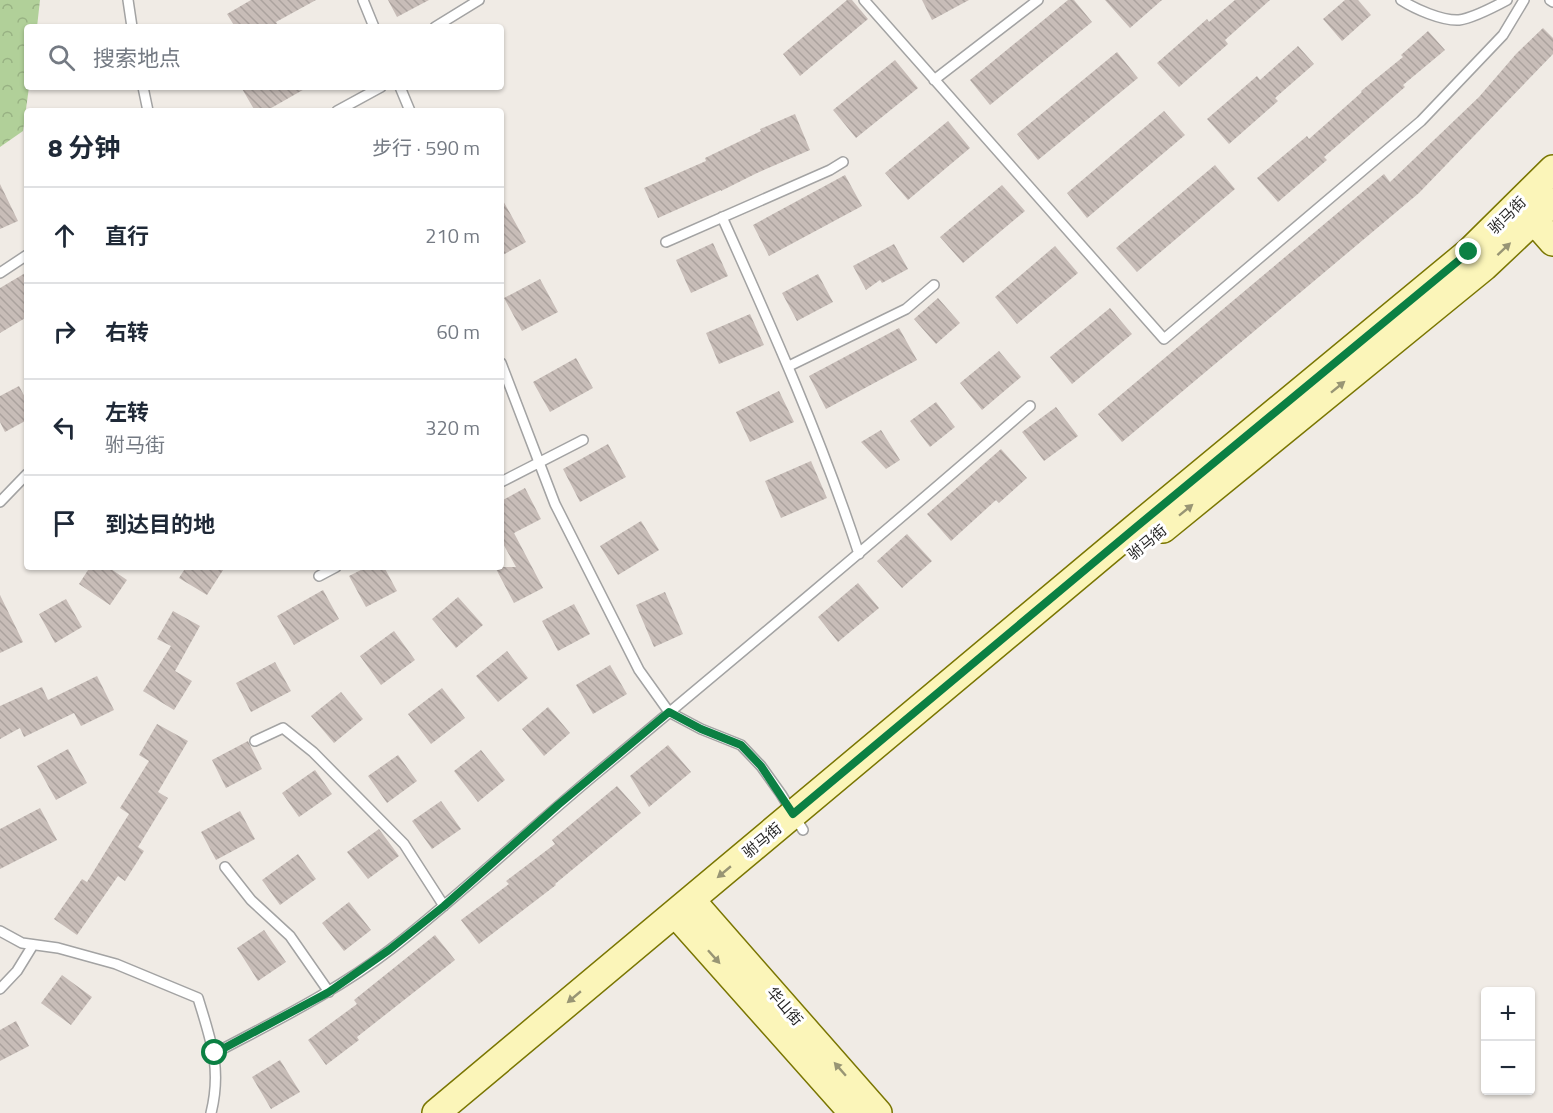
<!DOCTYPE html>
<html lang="zh">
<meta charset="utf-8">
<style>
body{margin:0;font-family:"Titillium Web","Noto Sans SC",sans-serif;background:#f2f2f3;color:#1f2937}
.controls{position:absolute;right:18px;bottom:18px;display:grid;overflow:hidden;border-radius:6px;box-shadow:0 2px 4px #0004}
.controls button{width:54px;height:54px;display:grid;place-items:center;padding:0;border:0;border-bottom:2px solid #e0e1e3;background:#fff;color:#1f2937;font:30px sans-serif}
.stop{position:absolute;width:18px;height:18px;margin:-14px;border:4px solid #0b8043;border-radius:50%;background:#fff}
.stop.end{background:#0b8043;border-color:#fff;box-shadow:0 2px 6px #0008}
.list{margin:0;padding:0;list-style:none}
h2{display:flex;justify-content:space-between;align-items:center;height:78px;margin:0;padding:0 24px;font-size:26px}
h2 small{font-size:20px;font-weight:400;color:#747a83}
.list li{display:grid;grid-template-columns:39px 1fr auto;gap:18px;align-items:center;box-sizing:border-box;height:96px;padding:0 24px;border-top:2px solid #e0e1e3}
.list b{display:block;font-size:22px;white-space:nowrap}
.list p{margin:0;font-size:20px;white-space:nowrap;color:#747a83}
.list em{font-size:20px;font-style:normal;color:#747a83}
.icon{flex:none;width:33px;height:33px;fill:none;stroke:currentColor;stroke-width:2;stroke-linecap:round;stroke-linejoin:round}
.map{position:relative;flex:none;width:1553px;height:1113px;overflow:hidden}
.search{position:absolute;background:#fff;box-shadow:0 2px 4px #0004;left:24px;top:24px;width:480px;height:66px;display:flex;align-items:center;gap:15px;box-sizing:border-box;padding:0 21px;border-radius:6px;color:#747a83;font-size:22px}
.panel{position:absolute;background:#fff;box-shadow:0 2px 4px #0004;left:24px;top:108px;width:480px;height:462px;border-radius:6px}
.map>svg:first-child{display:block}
.forest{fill:url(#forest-crowns)}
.building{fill:url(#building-back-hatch)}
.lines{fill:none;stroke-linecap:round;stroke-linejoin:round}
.lane-casing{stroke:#a3a3a3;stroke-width:12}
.secondary-casing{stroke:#7a7602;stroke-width:30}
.lane{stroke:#fff;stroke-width:9}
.secondary{stroke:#fbf5b9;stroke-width:27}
.oneway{fill:#989574}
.route{stroke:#0b8043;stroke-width:8}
.labels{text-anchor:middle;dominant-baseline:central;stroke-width:6;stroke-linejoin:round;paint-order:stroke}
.street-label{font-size:15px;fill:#1f1f1f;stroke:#fff}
</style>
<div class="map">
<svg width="1553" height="1113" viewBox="0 0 1553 1113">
<defs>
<pattern id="forest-crowns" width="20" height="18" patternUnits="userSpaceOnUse" patternTransform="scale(1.5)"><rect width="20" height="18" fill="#b1d099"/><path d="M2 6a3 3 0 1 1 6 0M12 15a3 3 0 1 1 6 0" fill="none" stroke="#98b283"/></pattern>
<pattern id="building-back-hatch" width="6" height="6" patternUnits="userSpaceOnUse" patternTransform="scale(1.5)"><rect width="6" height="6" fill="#c8bdb8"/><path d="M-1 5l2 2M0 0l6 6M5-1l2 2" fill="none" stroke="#aba29e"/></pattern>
</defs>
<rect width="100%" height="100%" fill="#f0ebe5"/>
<path class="forest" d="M0,0H40L37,27H27V87H29L23,131L0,147Z"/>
<path class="building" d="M251,0H316L276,22L279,27H235L227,14Z
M388,0H429L397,17Z
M847,0H852L868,19L800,76L783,54Z
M922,0H969L932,20Z
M1068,0H1074L1092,22L990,105L970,80Z
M1105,0H1162L1130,28Z
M1235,0H1270L1225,40L1228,44L1179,87L1157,63L1207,19L1209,22Z
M1345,0H1358L1371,15L1342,41L1323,19Z
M1543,28L1553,38V54L1419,193L1122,442L1098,414L1384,174L1390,182L1479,97L1516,54Z
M1428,31L1445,50L1403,85L1405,87L1324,157L1327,160L1278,202L1257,178L1307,136L1309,139L1362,92L1361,91L1403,57L1401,55Z
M1298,46L1314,64L1275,98L1278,101L1229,144L1207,119L1257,76L1260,80Z
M1117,52L1138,78L1038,160L1017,134Z
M895,60L918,88L856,138L833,110Z
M241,87H308L266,111H255Z
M1164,111L1185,135L1087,218L1067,193Z
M795,114L810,150L757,173L721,191V190L658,218L644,188L706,161L705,158L761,131L760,129Z
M948,121L970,148L908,200L885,173Z
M1215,165L1235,189L1137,272L1116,248Z
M845,175L862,206L769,256L753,225Z
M0,184L18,221L0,229Z
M1002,185L1025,211L963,263L940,237Z
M501,197L526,242L501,256Z
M713,243L728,276L691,293L676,260Z
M894,244L908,269L882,283L880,280L866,290L853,266Z
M1055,246L1078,273L1017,324L995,297Z
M27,272V317L0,333V288Z
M818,274L833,302L797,321L782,293Z
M540,279L558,312L522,331L504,298Z
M938,298L960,323L936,344L914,319Z
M1110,308L1132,334L1072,384L1050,357Z
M750,314L764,345L719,364L706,333Z
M899,328L917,360L826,409L809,376Z
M999,351L1021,377L982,410L960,383Z
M576,358L593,388L550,412L533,382Z
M19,386L27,401V420L5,432L0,422V396Z
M779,391L794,422L750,442L736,412Z
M936,402L955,427L930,447L910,421Z
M1056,407L1078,436L1044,461L1022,432Z
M881,430L900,460L886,469L861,442Z
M608,444L626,477L580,502L563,469Z
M1001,449L1027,478L999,503L996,500L951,541L927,514Z
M811,461L827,498L781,518L765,481Z
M525,488L541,519L514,533L543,588L514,603L495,567H516L501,540V501Z
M641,521L659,550L618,575L600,546Z
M907,534L932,561L902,588L877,561Z
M90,567H108L127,580L110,605L79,584Z
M186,567H225L207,595L179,578Z
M367,567H384L397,591L366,607L349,576Z
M858,583L879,608L838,642L818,617Z
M323,590L339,619L294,645L277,616Z
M665,592L683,634L654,647L636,605Z
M0,595L23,642L0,653Z
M458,597L483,625L456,648L432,619Z
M66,599L82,627L55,643L39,614Z
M574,604L590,634L558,651L542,621Z
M173,611L200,626L175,671L192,681L174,710L143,691L171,646L157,639Z
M394,631L415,660L381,685L360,656Z
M507,651L528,678L498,702L476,676Z
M275,662L291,691L251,712L236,683Z
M610,665L627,694L593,714L576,685Z
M97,676L114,710L81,726L74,713L24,737L20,728L0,739V706L42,687L48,700Z
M442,688L465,718L431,744L408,714Z
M341,692L363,719L334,743L311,716Z
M548,707L570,733L544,756L522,729Z
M157,724L188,741L158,792L168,798L138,847L144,851L125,881L118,876L77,935L54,919L82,879L87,882L129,814L120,808L149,761L139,755Z
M248,741L262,769L226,788L212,760Z
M668,745L691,772L649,807L630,776Z
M68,749L87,783L56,800L37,766Z
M481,750L505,780L478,802L454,771Z
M398,755L417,781L387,803L368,776Z
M315,770L332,794L299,817L282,793Z
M617,786L641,813L555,884L556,885L479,944L461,920L509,884L506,881L555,844L552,840Z
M441,801L461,829L432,849L412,821Z
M40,808L57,840L0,869V829Z
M240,811L255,839L216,860L201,832Z
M379,829L399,856L368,879L347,852Z
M298,854L316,879L280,905L262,880Z
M349,902L371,930L344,951L322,923Z
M264,930L286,962L258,981L237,948Z
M435,935L455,960L357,1037L359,1040L326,1065L308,1040L357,1004L354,1000Z
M62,975L92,997L71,1025L41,1003Z
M16,1021L29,1046L0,1061V1030Z
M280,1060L300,1092L271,1109L252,1077Z"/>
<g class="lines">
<g class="lane-casing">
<path id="lane" d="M128,0L132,27
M363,0L374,27
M864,0L1164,339L1421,121L1503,35L1524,0
M1401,0C1415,9 1442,21 1459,20C1473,18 1494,7 1507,0
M1550,0L1553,2
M435,27L479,0
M934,80L1038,0
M143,87L148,111
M400,87L410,111
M337,111L381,87
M722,217C772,328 821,438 859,554
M666,242L830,170L843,162
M0,273L27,255
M501,363L555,504L639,670L669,712L701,729L741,745L761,766L781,794L803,830
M789,366L906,309L934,285
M501,482L583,440
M0,502L27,474
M319,576L336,567
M255,741L283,728L313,752L404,844L444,906
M225,867L251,900L290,936L329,992
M0,931L22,943L58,948L116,964L198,998C211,1041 222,1068 211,1113
M0,989L17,971L33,945
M215,1053C275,1021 337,991 391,949C463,893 528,830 598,772C743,651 888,530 1030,406"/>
</g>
<g class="secondary-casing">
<path id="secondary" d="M1523,208L1553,242
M1163,529L1484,267L1553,202
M691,900L878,1113
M675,913L853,1113
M436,1113L1135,528L1469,252L1553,169"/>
</g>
<use href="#lane" class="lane"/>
<use href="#secondary" class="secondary"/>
</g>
<defs><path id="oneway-solid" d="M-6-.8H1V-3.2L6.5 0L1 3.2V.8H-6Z" transform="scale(1.5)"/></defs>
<g class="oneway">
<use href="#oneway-solid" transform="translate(1504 249) rotate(-43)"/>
<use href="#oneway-solid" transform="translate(1338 387) rotate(-39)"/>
<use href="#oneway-solid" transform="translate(1186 510) rotate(-39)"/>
<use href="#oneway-solid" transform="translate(724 872) rotate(140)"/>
<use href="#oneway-solid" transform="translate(714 957) rotate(48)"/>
<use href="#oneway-solid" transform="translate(574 997) rotate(140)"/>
<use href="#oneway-solid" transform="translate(840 1069) rotate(-131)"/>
</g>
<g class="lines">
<path class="route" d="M215,1053L329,992L389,950L444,906L558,805L669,712L701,729L741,745L761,766L793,814L1135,528L1469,252"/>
</g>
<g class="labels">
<g class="street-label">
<text transform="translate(1507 215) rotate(-45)">驸马街</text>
<text transform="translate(1147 542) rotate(-40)">驸马街</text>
<text transform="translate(762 840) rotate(-40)">驸马街</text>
<text transform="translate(785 1006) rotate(49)">华山街</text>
</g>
</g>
</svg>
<div class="controls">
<button>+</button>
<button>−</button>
</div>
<div class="stop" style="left:215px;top:1053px"></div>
<div class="stop end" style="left:1469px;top:252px"></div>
<div class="search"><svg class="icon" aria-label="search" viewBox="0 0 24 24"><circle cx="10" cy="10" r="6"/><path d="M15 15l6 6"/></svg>搜索地点</div>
<section class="panel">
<h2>8 分钟<small>步行 · 590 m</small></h2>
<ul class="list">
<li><svg class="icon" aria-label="ahead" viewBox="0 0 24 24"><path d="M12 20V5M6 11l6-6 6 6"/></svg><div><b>直行</b></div><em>210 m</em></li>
<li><svg class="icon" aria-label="right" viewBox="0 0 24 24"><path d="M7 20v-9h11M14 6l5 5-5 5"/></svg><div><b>右转</b></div><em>60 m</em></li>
<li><svg class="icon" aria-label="left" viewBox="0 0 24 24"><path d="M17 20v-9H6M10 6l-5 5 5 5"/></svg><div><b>左转</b><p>驸马街</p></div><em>320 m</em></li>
<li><svg class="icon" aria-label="arrive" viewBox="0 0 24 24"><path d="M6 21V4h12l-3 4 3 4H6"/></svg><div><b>到达目的地</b></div></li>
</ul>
</section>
</div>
